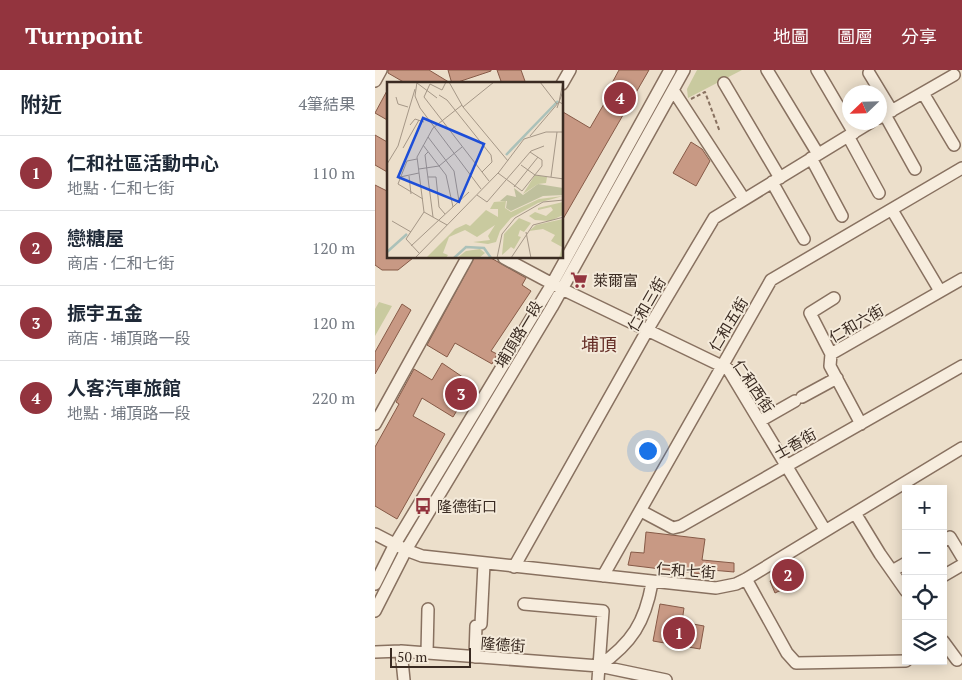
<!DOCTYPE html>
<html lang="zh-TW">
<meta charset="utf-8">
<style>
body{margin:0;font-family:"PT Serif","Noto Sans TC",serif;background:#f6f6f7;color:#1f2937}
.controls{position:absolute;right:15px;bottom:15px;display:grid;overflow:hidden;border-radius:0px;box-shadow:0 2px 12px #0003}
.controls button{width:45px;height:45px;display:grid;place-items:center;padding:0;border:0;border-bottom:1px solid #e0e1e3;background:#fff;color:#1f2937;font:25px sans-serif}
.compass{position:absolute;left:467px;top:15px;width:45px;height:45px;border-radius:50%;background:#fff;box-shadow:0 2px 12px #0003;rotate:247deg}
.scale{position:absolute;left:15px;bottom:12px;width:81px;box-sizing:border-box;padding-left:5px;border:2px solid #3a2b22;border-top:0;font-size:14px;line-height:18px;white-space:nowrap;color:#3a2b22;-webkit-text-stroke:4px #f4eada;paint-order:stroke}
.you{position:absolute;left:272px;top:380px;width:18px;height:18px;margin:-12px;border:4px solid #fff;border-radius:50%;background:#1a73e8;box-shadow:0 0 0 8px #1a73e833}
.badge{display:grid;place-items:center;width:32px;height:32px;border-radius:50%;background:#93343e;color:#fff;font-size:16px;font-weight:700}
.pin{position:absolute;translate:-50% -50%;border:2px solid #fff;box-shadow:0 1px 5px #0006}
.list{margin:0;padding:0;list-style:none}
h2{display:flex;justify-content:space-between;align-items:center;height:65px;margin:0;padding:0 20px;font-size:21px}
h2 small{font-size:16px;font-weight:400;color:#747a83}
.list li{display:grid;grid-template-columns:32px 1fr auto;gap:15px;align-items:center;box-sizing:border-box;height:75px;padding:0 20px;border-top:1px solid #e0e1e3}
.list b{display:block;font-size:19px;white-space:nowrap}
.list p{margin:0;font-size:16px;white-space:nowrap;color:#747a83}
.list em{font-size:16px;font-style:normal;color:#747a83}
.icon{flex:none;width:28px;height:28px;fill:none;stroke:currentColor;stroke-width:2;stroke-linecap:round;stroke-linejoin:round}
.map{position:relative;flex:none;width:587px;height:610px;overflow:hidden}
header{display:flex;align-items:center;gap:30px;box-sizing:border-box;height:70px;padding:0 25px;background:#93343e;color:#fff}
header strong{font-size:24px}
nav{display:flex;gap:28px;margin-inline-start:auto;font-size:18px}
main{display:flex}
aside{flex:1;background:#fff}
.map>svg:first-child{display:block}
.green{fill:#c9ca9f}
.building{fill:#c89984;stroke:#865a47}
.lines{fill:none;stroke-linecap:round;stroke-linejoin:round}
.minor-casing{stroke:#887160;stroke-width:14}
.path{stroke:#887160;stroke-width:2;stroke-dasharray:4 2.5;stroke-linecap:butt}
.minor{stroke:#f7edde;stroke-width:11}
.labels{text-anchor:middle;dominant-baseline:central;stroke-width:4;stroke-linejoin:round;paint-order:stroke}
.poi-label{font-size:15px;fill:#3a2b22;stroke:#f4eada;text-anchor:start}
.street-label{font-size:15px;fill:#3a2b22;stroke:#f4eada}
.quarter-label{font-size:18px;fill:#642c25;stroke:#f4eada}
.inset-river{fill:none;stroke:#abc1b9;stroke-width:2.5}
.inset-road{fill:none;stroke:#a59787;stroke-width:1}
.view{fill:#1d4ed8;fill-opacity:0.15;stroke:#1d4ed8;stroke-width:2.5}
.inset-edge{fill:none;stroke:#3a2b22;stroke-width:2.5}
</style>
<header>
<strong>Turnpoint</strong>
<nav><a>地圖</a><a>圖層</a><a>分享</a></nav>
</header>
<main>
<aside>
<h2>附近<small>4筆結果</small></h2>
<ul class="list">
<li><span class="badge">1</span><div><b>仁和社區活動中心</b><p>地點 · 仁和七街</p></div><em>110 m</em></li>
<li><span class="badge">2</span><div><b>戀糖屋</b><p>商店 · 仁和七街</p></div><em>120 m</em></li>
<li><span class="badge">3</span><div><b>振宇五金</b><p>商店 · 埔頂路一段</p></div><em>120 m</em></li>
<li><span class="badge">4</span><div><b>人客汽車旅館</b><p>地點 · 埔頂路一段</p></div><em>220 m</em></li>
</ul>
</aside>
<div class="map">
<svg width="587" height="610" viewBox="0 0 587 610">
<rect width="100%" height="100%" fill="#ecdfcb"/>
<path class="green" d="M322,0H367L313,28L312,19Z
M4,232L17,236L0,266V239Z"/>
<path class="building" d="M13,0H54L77,14H32L13,3Z
M73,0H116V1L77,14Z
M122,0H146L151,14H127Z
M244,0H274L188,149V42L215,58L240,15L237,13Z
M14,17V51L0,43Z
M0,65L14,73V103L0,95Z
M316,72L327,79L335,91L321,116L298,103Z
M0,115L14,122V188H38L23,200H7L0,195Z
M99,188H116L151,208L147,215L156,221L116,281L122,284L117,294L80,273L72,287L52,275Z
M27,234L36,240L0,304V282Z
M67,293L98,314L78,347L47,328L38,346L70,364L22,449L0,436V377L24,334L21,332L39,299L57,310Z
M271,462L330,469L327,490L359,493V502L336,500L335,505L253,495L256,482L269,483Z
M417,500L425,511L400,523L395,511Z
M285,534L309,538L307,552L329,556L325,579L278,571Z"/>
<g class="lines">
<g class="minor-casing">
<path id="minor" d="M392,0L443,84
M442,0L479,63
M494,3L517,41
M0,11L6,0
M349,13L405,108
M187,14L195,0
M298,20L369,129
M548,23L579,75
M510,45L540,99
M504,48L579,5
M473,66L504,123
M436,88L467,146
M397,112L429,169
M517,140L565,221
M129,188L187,219L353,299L450,460
M456,284L435,243L459,228
M427,327L462,308
M385,351L420,331
M0,354L92,188
M486,354L455,296L456,284L587,209
M266,441L298,458L306,456L587,296
M480,443L505,484L531,521
M0,464L31,480L47,486L341,518L361,514L371,509L587,378
M568,471L575,467L587,487
M139,497L273,259L339,148L496,52
M517,501L531,493
M228,506L396,210L587,98
M568,506L587,495
M371,509L412,583L421,593L531,591
M0,514L20,474L177,214L295,0
M149,534L228,541L223,610
M0,541L31,480L177,237L309,0
M568,571L582,590
M26,581L29,610
M0,582L26,581L224,596C257,573 270,552 277,513
M52,583L53,539
M100,587L101,556L106,554L109,494
M224,596L291,610"/>
</g>
<path class="path" d="M316,29L330,22L345,62"/>
<use href="#minor" class="minor"/>
</g>
<defs>
<g id="supermarket-bare" transform="scale(1.35)"><path d="M-6-5.5h2.5l.6 2H6L4.5 2H-2.5L-4.4-4H-6ZM-1.5 3.2a1.3 1.3 0 1 0 .1 0ZM3 3.2a1.3 1.3 0 1 0 .1 0Z" fill="#93343e" stroke="#f4eada" stroke-width="2.5" paint-order="stroke"/></g>
<g id="bus-bare" transform="scale(1.35)"><path d="M-5-6H5V4H4V6H2V4H-2V6H-4V4H-5ZM-3.5-4V0h7V-4ZM-3.5 1.2v1.5H-2V1.2ZM2 1.2v1.5H3.5V1.2Z" fill="#93343e" stroke="#f4eada" stroke-width="2.5" paint-order="stroke"/></g>
</defs>
<g fill-rule="evenodd">
<use href="#supermarket-bare" x="204" y="210"/>
<use href="#bus-bare" x="48" y="436"/>
</g>
<g class="labels">
<g class="poi-label">
<text x="218" y="210">萊爾富</text>
<text x="62" y="436">隆德街口</text>
</g>
<g class="street-label">
<text transform="translate(271 234) rotate(-60)">仁和三街</text>
<text transform="translate(481 253) rotate(-30)">仁和六街</text>
<text transform="translate(353 254) rotate(-59)">仁和五街</text>
<text transform="translate(143 264) rotate(-59)">埔頂路一段</text>
<text transform="translate(379 316) rotate(56)">仁和西街</text>
<text transform="translate(420 373) rotate(-29)">士香街</text>
<text transform="translate(311 500) rotate(4)">仁和七街</text>
<text transform="translate(128 574) rotate(4)">隆德街</text>
</g>
<g class="quarter-label">
<text x="224" y="274">埔頂</text>
</g>
</g>
<g transform="translate(12 12)">
<rect width="176" height="176" fill="#ecdfcb"/>
<path d="M148,93L160,95L159,101L151,102L136,112ZM176,114L151,121L124,136L113,149L109,160L101,162L86,160L103,158L101,154L108,143L90,155L78,148L62,155L56,171L61,173L59,176H39L68,147L79,142L83,144L99,128L111,135V127H103L107,120L119,119L118,126L124,130L152,117ZM176,120V133L163,139L148,138L142,134L148,130L159,134L166,128L164,125L151,128V126ZM132,136L144,141L137,150L133,148L131,154L134,155L127,167L124,165L115,173L117,152ZM176,137V176H172L175,165L164,159L168,153L156,147L142,149L149,143ZM93,167L98,171L92,176H70L79,169Z" fill="#c9ca9f"/>
<path d="M151,102L176,106V113L156,114L124,129L119,126L120,119H113L120,113L129,115L127,106L136,113Z" fill="#bfc09d"/>
<path class="inset-river" d="M119,73L171,19M0,170L20,152M67,176L79,165L97,166L104,176"/>
<path class="inset-road" d="M30,0L28,14L33,26L94,107M59,0L55,8L43,2L37,15L102,99M62,0L76,25L121,79M153,0L170,22M30,1L50,16M52,13L60,18L104,73L105,80L95,90M9,15L11,22L21,25M172,20L176,22V50M172,20L176,0M76,25L107,0M170,26L177,6M23,43L28,37L37,40M143,54L172,20M41,55L67,89L72,119M36,63L59,93L66,125M16,66L32,38M41,70L38,73L46,135M30,77L20,79L11,102L36,117M0,82L11,64L28,7M134,83L148,93L177,97M32,87L52,84L75,65M111,91L135,109L155,84V78L143,70M22,94L24,112M13,95L32,91M41,95H49L52,125L58,132M164,95L170,50M127,105L151,75M90,113L100,120L144,69L157,64M5,139L24,150M60,143L37,130L30,75L46,46L75,23M139,150L144,176M24,164L82,110M32,171L19,157L37,130M28,176L112,90L137,57L159,50H177M110,176L115,152L128,136L156,120L177,118M124,176L146,143L177,135"/>
<path class="view" d="M36,36L97,62L72,120L11,95Z"/>
<rect width="176" height="176" class="inset-edge"/>
</g>
</svg>
<div class="controls">
<button>+</button>
<button>−</button>
<button><svg class="icon" aria-label="locate" viewBox="0 0 24 24"><circle cx="12" cy="12" r="6"/><path d="M12 2v4M12 18v4M2 12h4M18 12h4"/></svg></button>
<button><svg class="icon" aria-label="layers" viewBox="0 0 24 24"><path d="M12 4l9 5-9 5-9-5zM3 14l9 5 9-5"/></svg></button>
</div>
<svg class="compass" viewBox="-18 -18 36 36"><path d="M0-13l5 13h-10z" fill="#e53935"/><path d="M0 13l5-13h-10z" fill="#747a83"/></svg>
<div class="scale">50 m</div>
<div class="you"></div>
<div class="pin badge" style="left:304px;top:563px">1</div>
<div class="pin badge" style="left:413px;top:505px">2</div>
<div class="pin badge" style="left:86px;top:324px">3</div>
<div class="pin badge" style="left:245px;top:28px">4</div>
</div>
</main>
